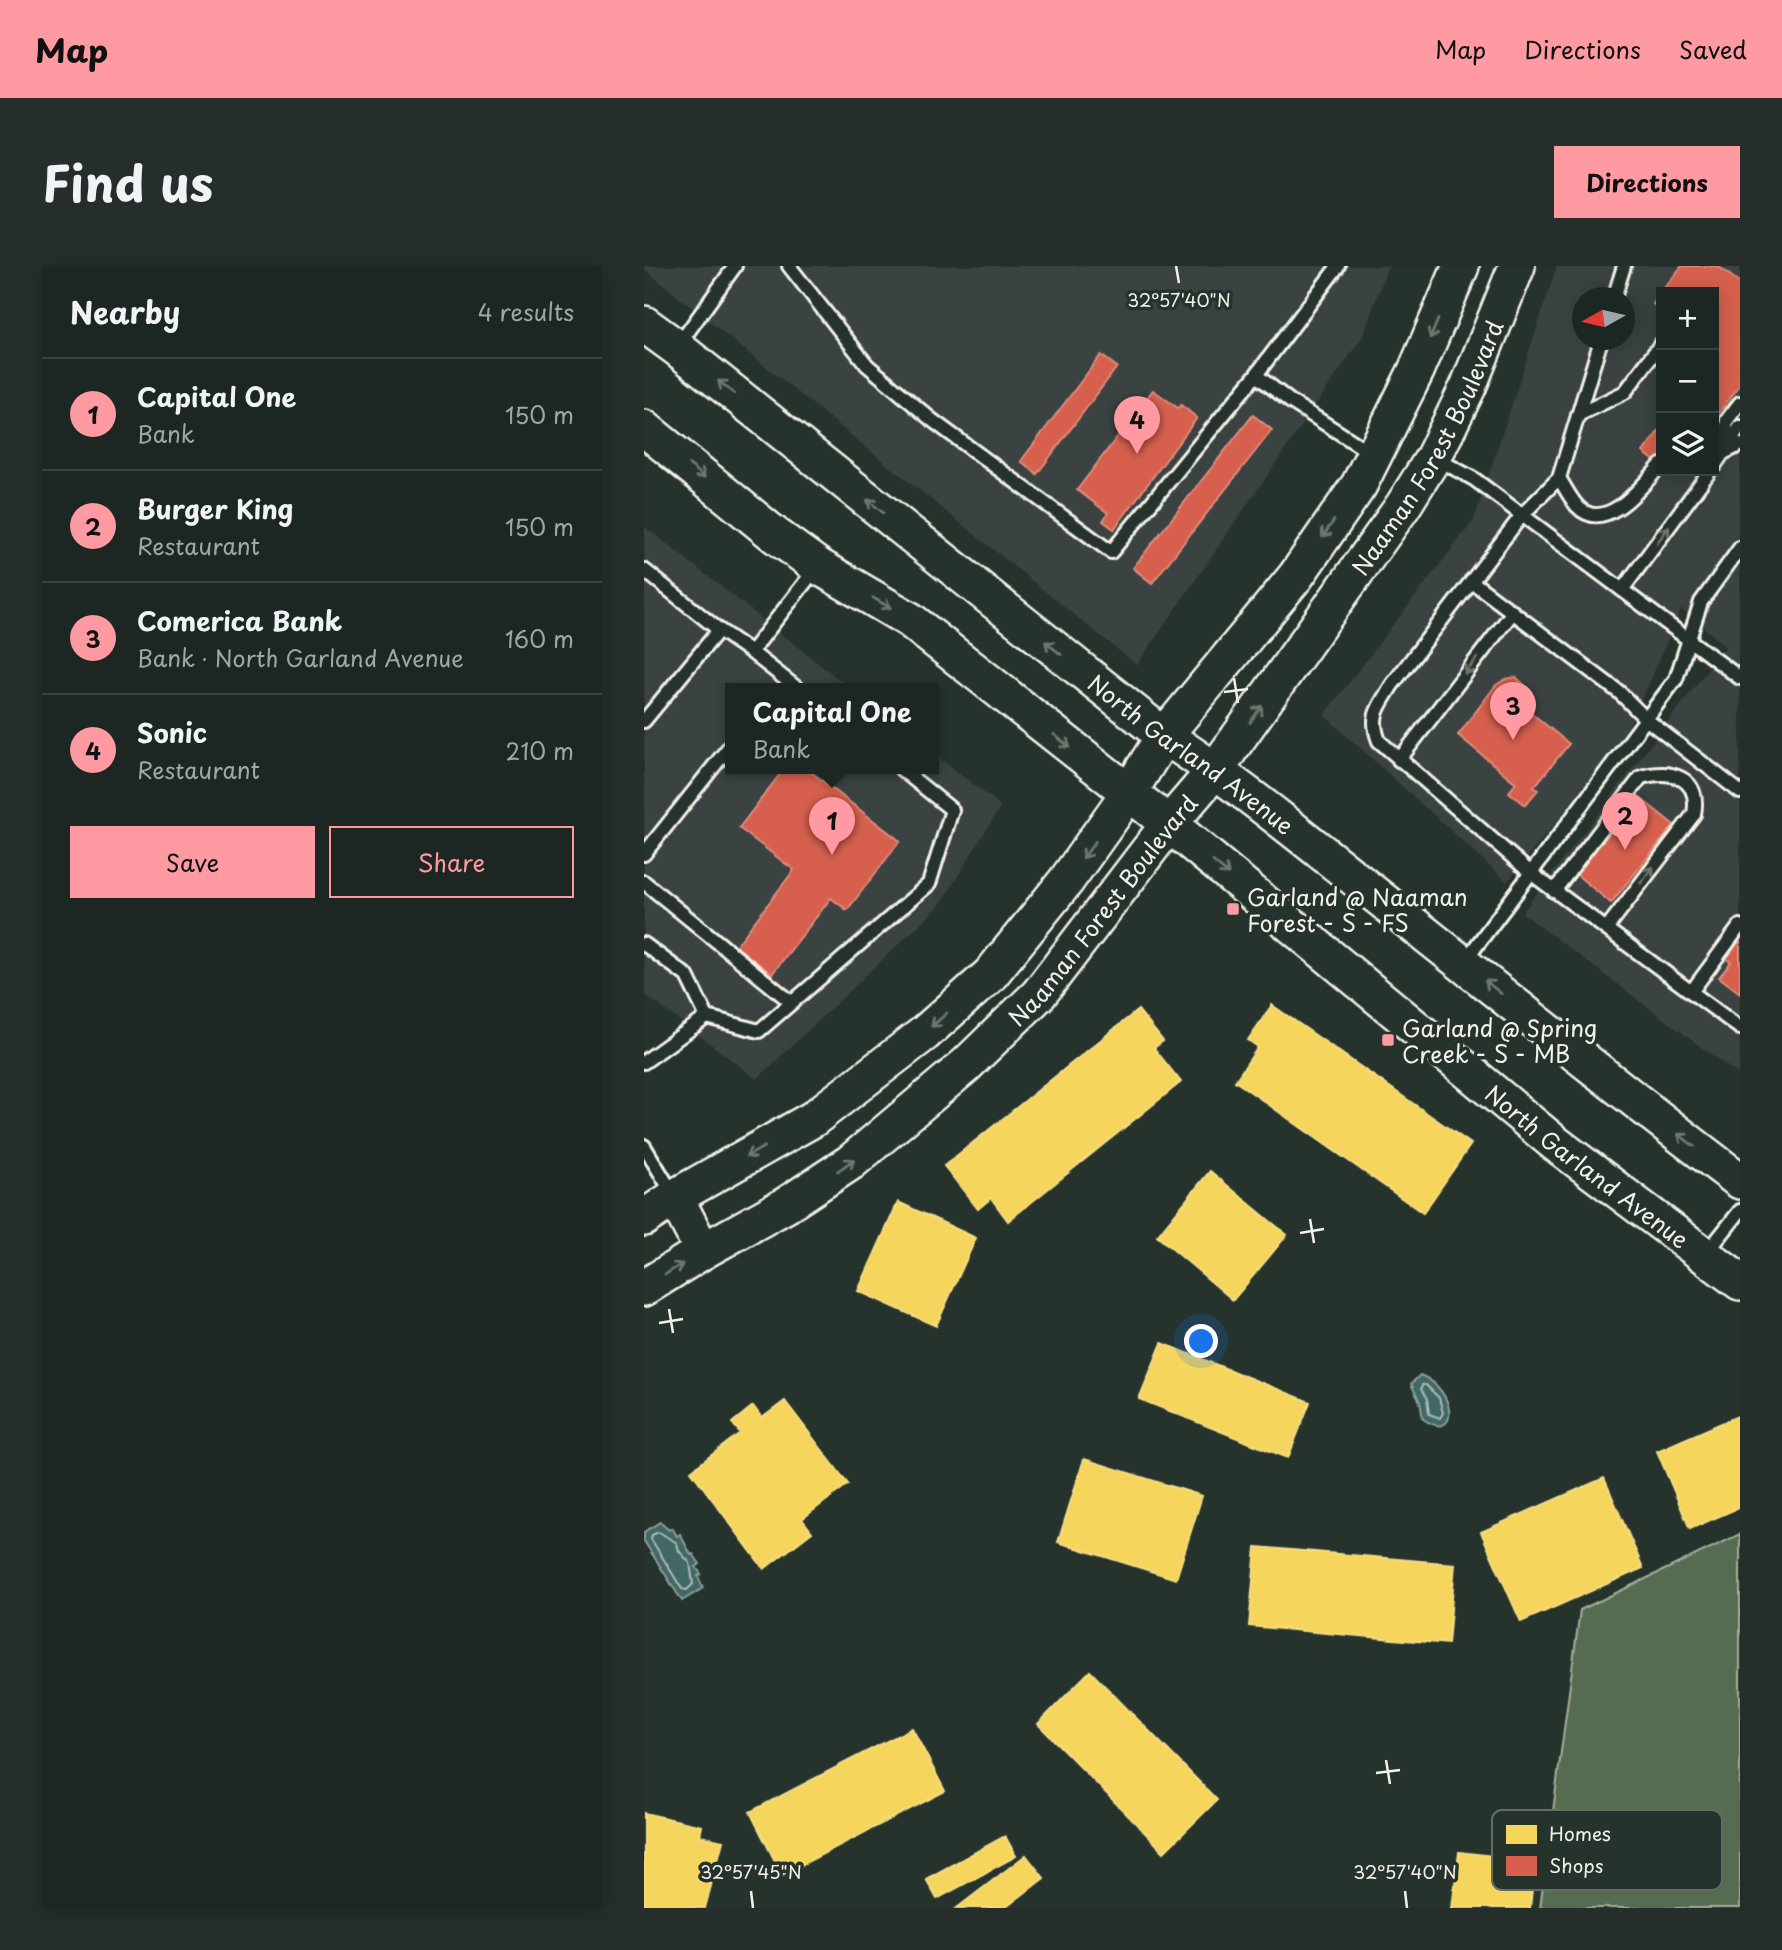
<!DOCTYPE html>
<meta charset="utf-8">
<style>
body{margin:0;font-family:"Playpen Sans",sans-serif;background:#252e2a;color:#f1f3f6}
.controls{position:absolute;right:21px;top:21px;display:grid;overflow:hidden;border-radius:0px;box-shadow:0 4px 18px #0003}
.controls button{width:63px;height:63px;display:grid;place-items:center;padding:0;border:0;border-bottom:2px solid #3a4340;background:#1c2622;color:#f1f3f6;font:35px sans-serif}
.compass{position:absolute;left:928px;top:21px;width:63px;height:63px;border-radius:50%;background:#1c2622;box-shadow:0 4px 18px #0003;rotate:262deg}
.you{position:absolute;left:558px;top:1076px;width:24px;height:24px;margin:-18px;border:5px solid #fff;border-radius:50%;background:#1a73e8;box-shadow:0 0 0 10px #1a73e833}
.badge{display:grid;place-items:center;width:46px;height:46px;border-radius:50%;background:#ff9aa2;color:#111;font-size:23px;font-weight:700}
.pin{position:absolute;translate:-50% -58px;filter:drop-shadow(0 2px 4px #0008)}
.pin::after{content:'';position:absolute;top:37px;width:24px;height:21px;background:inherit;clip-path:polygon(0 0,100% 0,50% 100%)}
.popup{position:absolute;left:81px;top:417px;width:214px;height:91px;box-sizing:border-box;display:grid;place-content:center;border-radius:0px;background:#1c2622;filter:drop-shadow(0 2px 5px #0005);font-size:23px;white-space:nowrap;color:#a0a5a5}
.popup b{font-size:26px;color:#f1f3f6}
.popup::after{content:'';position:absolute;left:50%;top:100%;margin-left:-14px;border:14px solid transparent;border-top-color:#1c2622}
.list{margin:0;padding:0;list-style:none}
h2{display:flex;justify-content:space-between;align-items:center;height:91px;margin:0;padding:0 28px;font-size:30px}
h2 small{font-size:23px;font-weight:400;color:#a0a5a5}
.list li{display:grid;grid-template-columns:46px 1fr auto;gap:21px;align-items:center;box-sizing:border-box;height:112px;padding:0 28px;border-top:2px solid #3a4340}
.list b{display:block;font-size:26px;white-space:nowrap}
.list p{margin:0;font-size:23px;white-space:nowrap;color:#a0a5a5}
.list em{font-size:23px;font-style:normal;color:#a0a5a5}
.actions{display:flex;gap:14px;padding:21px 28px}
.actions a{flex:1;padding:16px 0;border:2px solid #ff9aa2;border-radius:0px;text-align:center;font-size:24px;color:#ff9aa2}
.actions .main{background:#ff9aa2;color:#111}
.icon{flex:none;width:38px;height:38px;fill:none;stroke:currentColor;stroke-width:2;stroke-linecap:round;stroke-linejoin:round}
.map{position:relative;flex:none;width:1096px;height:1642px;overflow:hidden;border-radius:0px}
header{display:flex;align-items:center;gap:42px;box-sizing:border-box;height:98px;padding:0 35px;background:#ff9aa2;color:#111}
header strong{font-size:33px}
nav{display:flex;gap:38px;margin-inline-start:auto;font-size:24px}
.intro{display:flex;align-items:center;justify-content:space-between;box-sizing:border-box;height:168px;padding:0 42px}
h1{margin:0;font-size:49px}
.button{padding:18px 32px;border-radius:0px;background:#ff9aa2;color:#111;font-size:24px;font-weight:700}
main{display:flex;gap:42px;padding:0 42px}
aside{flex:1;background:#1c2622;border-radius:0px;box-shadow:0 4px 18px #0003}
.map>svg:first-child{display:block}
.built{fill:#3a4342;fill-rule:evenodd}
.green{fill:#576c51;stroke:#a6ae9c;stroke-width:2}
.water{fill:#426866;stroke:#899f9a;stroke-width:2}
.homes{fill:#f6d55c;stroke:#f5dd86;stroke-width:2}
.shops{fill:#d6604d;stroke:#df8c7c;stroke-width:2}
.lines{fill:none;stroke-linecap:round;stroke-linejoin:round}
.shore{stroke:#adbab4;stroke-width:2}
.lane-casing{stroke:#f4f1e8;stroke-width:18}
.secondary-casing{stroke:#f4f1e8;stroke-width:40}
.lane{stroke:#26332d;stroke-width:12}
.secondary{stroke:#26332d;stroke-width:35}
.oneway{stroke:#6e766e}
.ticks{fill:none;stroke:#f4f1e8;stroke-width:2.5}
.poi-dot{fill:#ff9aa2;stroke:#26332d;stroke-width:2.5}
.labels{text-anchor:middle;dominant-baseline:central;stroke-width:7;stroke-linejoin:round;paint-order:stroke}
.street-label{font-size:23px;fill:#f4f1e8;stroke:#26332d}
.poi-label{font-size:23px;fill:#f4f1e8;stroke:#26332d;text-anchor:start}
.key{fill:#26332d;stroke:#646c65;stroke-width:2}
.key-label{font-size:19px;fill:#f4f1e8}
.ticks-label{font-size:18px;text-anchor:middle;fill:#f4f1e8;stroke:#26332d;stroke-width:7;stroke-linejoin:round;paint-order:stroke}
</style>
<header>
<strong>Map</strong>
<nav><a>Map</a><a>Directions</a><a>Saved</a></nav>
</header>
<div class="intro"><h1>Find us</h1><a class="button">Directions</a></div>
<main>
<aside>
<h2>Nearby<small>4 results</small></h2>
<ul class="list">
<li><span class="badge">1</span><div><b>Capital One</b><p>Bank</p></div><em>150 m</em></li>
<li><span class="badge">2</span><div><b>Burger King</b><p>Restaurant</p></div><em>150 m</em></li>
<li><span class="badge">3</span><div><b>Comerica Bank</b><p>Bank · North Garland Avenue</p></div><em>160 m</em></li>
<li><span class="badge">4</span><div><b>Sonic</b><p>Restaurant</p></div><em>210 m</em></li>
</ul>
<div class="actions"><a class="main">Save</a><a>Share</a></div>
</aside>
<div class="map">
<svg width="1096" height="1642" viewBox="0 0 1096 1642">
<rect width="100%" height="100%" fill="#26332d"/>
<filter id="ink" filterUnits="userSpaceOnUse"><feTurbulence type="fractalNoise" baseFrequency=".0143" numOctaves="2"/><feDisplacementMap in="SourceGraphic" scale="14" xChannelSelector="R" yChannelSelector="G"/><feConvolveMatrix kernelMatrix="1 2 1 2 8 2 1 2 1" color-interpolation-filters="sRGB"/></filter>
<g filter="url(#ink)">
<path class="built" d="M0,0H744L719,70L493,399L0,3Z
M913,0H1096V810L878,647L1082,380L1037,343L1007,413L977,477L863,616L680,449L830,254ZM1017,26H1070V205H1017ZM939,32H981V74H939Z
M0,260L207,423H86V503H290V488L357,540L296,639L113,813L0,728Z"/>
<path class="green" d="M1096,1268V1642H896L936,1344Z"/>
<path class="water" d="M776,1109C813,1123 816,1178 779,1153L776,1136L767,1118Z
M16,1256L25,1264L28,1262L33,1270L36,1268L47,1289L49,1288L56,1298L52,1301L57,1308L54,1310L59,1322L38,1335L0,1275V1266Z"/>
<path class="homes" d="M628,739L827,878L779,947L591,815L614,781L604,774Z
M494,744L519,775L510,782L537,816L364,955L347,932L334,943L300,900Z
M566,905L643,969L589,1034L513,970Z
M254,936L332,972L292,1060L214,1025Z
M518,1077L666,1136L644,1192L495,1133Z
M141,1135L204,1218L158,1253L168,1266L120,1303L47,1205L96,1167L88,1157L109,1140L118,1152Z
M1096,1149V1241L1046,1263L1013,1185Z
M440,1193L558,1230L532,1313L414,1276Z
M960,1212L999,1302L877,1356L837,1266Z
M612,1281L811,1298L804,1378L605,1360Z
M446,1405L573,1534L520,1586L394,1458Z
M268,1462L301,1525L138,1609L106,1546Z
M0,1547L58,1560L56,1570L79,1575L61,1642H0Z
M361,1570L372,1590L293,1633L282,1613Z
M815,1586L891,1595L886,1642H808Z
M382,1589L400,1612L361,1642H313Z"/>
<path class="shops" d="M1038,0H1074L1096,17V119L1070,153V26H1017Z
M1017,27V44L1009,38Z
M457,89L473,101L393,208L377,195Z
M509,124L534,142L537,139L553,152L470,263L459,255L464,247L433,224Z
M609,149L628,164L508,317L489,302Z
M1017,162V200L999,186Z
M872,411L884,422L873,435L925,478L890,521L894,524L881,539L865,526L872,517L814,469L852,419L862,413Z
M140,503H163L256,575L203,644L187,632L128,708L92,680L150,604L95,562Z
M995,531L1030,559L967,637L932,608Z
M1096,674V727L1075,711L1087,696L1082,693Z"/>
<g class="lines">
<path class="shore" d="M778,1119H782L795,1132L799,1147L796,1152L785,1148L783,1133L777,1123Z
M15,1266L33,1277L35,1285L46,1297L49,1318L43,1324L38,1323L7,1273L8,1269Z"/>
<g class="lane-casing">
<path id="lane" d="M145,0L223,99L288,154L467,286L612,109L694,0
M970,32L980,0
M957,74L915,212L878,249L748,419C735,441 725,449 735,475L888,608L1096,762
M33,81L91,0
M612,109L647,136L727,187
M934,149L981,126L1017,78
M1081,184L1096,161
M1079,187L1083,154L1096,137
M793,193L830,213L1096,412
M1070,200L1079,187L1096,179
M915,212C920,220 926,232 933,240C961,270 999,219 1017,199
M0,304L75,364
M827,315L975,426L1003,454L1096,526
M978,324L1066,205
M154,423L107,386L173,301
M0,455L75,364L107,386
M755,494L869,346
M0,588L86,480
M0,616L147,736
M910,625L997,511C1027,503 1057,511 1050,548L962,663
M0,678L43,710L63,751L115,765L285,618L308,544L257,503
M821,695L1032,413L1057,336L1096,282
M1047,726L1096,660
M0,796L63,751
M0,880L29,928
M1061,989L1096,945"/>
</g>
<g class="secondary-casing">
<g id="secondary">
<path id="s1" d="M0,58L33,82L520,470C592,516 657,570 724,623C848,720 970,820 1096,915"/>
<path id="s2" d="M0,162L131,269L174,300L266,354L525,558L912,878L1096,1016"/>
<path d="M31,931L59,985"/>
<path d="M0,952L31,931L169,853L281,767L346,709L422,615L484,528L520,470L652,310L715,219L772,105L817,0"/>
<path id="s3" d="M0,1022L59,985L142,939L207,896L322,799L395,728L525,558L572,503L759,240L789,192L824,121L873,0"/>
</g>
</g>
<use href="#lane" class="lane"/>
<use href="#secondary" class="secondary"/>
</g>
<defs><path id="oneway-shaft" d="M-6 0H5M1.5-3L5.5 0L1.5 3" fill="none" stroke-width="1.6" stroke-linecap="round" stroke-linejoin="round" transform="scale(1.75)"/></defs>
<g class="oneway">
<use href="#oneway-shaft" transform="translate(790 63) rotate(113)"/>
<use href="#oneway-shaft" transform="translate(82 121) rotate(-141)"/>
<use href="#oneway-shaft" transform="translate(53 205) rotate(39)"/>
<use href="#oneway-shaft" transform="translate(231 240) rotate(-141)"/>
<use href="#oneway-shaft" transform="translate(684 263) rotate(125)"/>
<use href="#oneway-shaft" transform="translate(1019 269) rotate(-54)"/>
<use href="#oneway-shaft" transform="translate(238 337) rotate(30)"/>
<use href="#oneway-shaft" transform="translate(409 382) rotate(-141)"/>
<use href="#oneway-shaft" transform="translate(827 400) rotate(128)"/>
<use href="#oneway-shaft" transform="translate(612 448) rotate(-55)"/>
<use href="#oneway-shaft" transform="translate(418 475) rotate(39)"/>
<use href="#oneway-shaft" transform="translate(445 584) rotate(126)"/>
<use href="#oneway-shaft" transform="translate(577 602) rotate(40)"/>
<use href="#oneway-shaft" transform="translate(1003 609) rotate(-53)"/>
<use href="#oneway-shaft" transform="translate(849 721) rotate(-141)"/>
<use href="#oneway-shaft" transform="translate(295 754) rotate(138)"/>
<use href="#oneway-shaft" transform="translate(1042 874) rotate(-143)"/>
<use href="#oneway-shaft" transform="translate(111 886) rotate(150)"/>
<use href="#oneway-shaft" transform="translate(202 899) rotate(-35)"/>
<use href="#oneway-shaft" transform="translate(30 1003) rotate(-32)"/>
</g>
</g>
<path class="ticks" d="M532,0L535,17M590,412L594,437M580,426L604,423M666,953L670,977M656,967L680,963M25,1043L29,1067M15,1057L39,1053M742,1494L746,1518M732,1507L756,1504M107,1625L109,1642M761,1625L763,1642"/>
<g class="poi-dot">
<rect x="582" y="636" width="14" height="14" rx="3.5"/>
<rect x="737" y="767" width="14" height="14" rx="3.5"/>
</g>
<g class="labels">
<g class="street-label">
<text stroke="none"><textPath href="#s3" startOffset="1167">Naaman Forest Boulevard</textPath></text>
<text stroke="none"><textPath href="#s1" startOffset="696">North Garland Avenue</textPath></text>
<text stroke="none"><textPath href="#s3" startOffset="600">Naaman Forest Boulevard</textPath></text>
<text stroke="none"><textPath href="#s2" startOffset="1199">North Garland Avenue</textPath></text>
</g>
<g class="poi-label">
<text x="603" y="630">Garland @ Naaman<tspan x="603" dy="26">Forest - S - FS</tspan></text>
<text x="758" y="761">Garland @ Spring<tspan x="758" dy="26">Creek - S - MB</tspan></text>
</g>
</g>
<rect x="848" y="1544" width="230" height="80" rx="10" class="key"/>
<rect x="862" y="1559" width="31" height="19" fill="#f6d55c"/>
<rect x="862" y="1590" width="31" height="20" fill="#d6604d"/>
<g class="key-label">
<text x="905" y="1575">Homes</text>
<text x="905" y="1607">Shops</text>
</g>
<g class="ticks-label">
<text x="535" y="41">32°57'40"N</text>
<text x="107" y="1613">32°57'45"N</text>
<text x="761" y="1613">32°57'40"N</text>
</g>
</svg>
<div class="controls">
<button>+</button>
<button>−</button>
<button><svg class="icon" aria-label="layers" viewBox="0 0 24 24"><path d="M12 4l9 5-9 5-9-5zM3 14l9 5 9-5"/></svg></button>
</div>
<svg class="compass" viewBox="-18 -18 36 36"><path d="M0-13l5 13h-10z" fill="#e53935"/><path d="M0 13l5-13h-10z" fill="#a0a5a5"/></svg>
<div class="you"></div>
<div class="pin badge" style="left:188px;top:589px">1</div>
<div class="popup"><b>Capital One</b>Bank</div>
<div class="pin badge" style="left:981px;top:584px">2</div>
<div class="pin badge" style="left:869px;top:474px">3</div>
<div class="pin badge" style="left:493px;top:188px">4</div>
</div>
</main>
